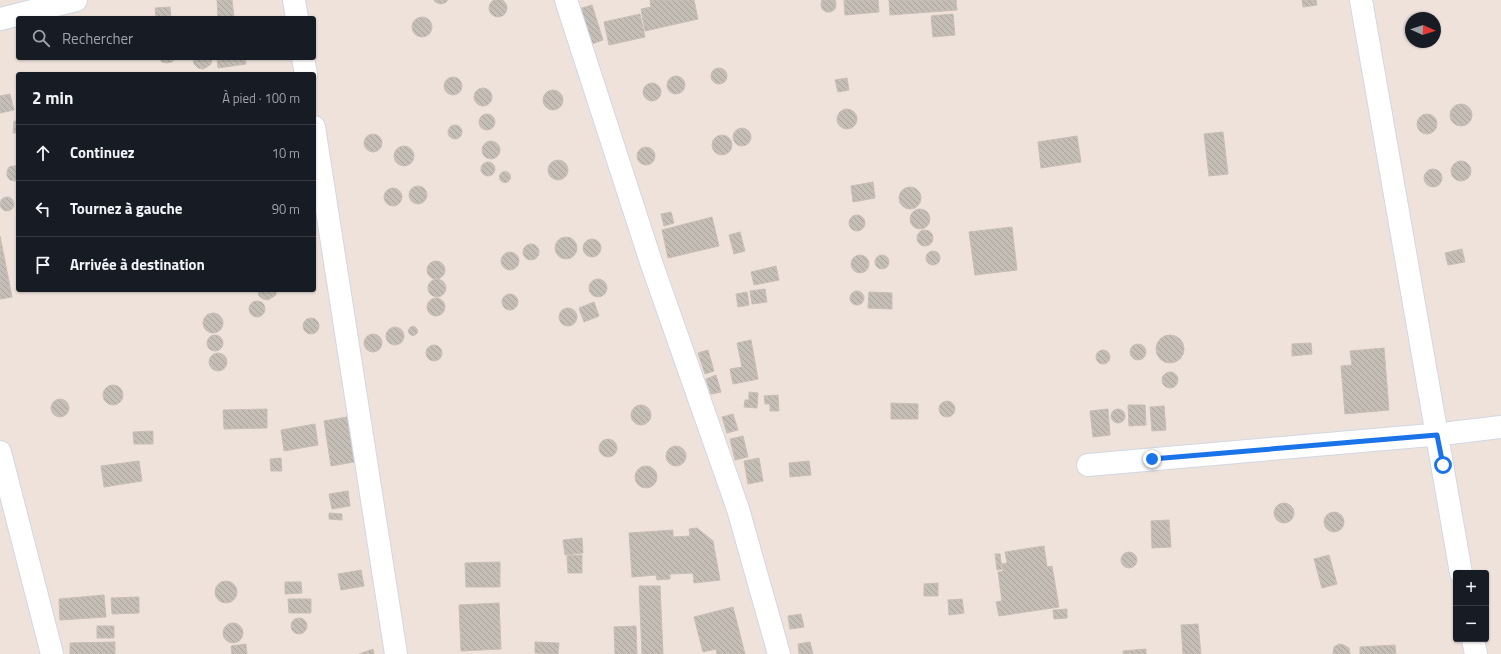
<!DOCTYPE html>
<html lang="fr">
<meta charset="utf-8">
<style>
body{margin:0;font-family:"Titillium Web",sans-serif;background:#242831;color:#f1f3f6}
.controls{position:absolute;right:12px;bottom:12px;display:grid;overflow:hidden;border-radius:4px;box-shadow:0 1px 3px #0004}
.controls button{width:36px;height:36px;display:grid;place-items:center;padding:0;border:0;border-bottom:1px solid #363941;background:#171b24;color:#f1f3f6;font:20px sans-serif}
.compass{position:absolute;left:1405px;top:12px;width:36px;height:36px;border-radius:50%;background:#171b24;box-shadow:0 1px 3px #0004;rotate:93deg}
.stop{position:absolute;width:12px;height:12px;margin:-9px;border:3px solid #1a73e8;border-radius:50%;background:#fff}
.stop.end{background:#1a73e8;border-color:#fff;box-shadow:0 1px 4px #0008}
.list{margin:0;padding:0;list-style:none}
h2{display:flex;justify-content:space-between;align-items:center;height:52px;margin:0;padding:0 16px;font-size:17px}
h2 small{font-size:13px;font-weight:400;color:#9ea1a6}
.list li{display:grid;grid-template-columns:26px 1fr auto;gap:12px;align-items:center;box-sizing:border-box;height:56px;padding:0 16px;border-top:1px solid #363941}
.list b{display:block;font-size:15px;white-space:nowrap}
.list em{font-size:13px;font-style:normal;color:#9ea1a6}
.icon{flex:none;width:22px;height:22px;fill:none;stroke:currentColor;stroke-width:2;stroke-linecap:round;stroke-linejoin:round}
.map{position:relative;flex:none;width:1501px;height:654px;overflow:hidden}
.search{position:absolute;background:#171b24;box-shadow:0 1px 3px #0004;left:16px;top:16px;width:300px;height:44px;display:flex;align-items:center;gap:10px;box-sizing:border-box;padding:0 14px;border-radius:4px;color:#9ea1a6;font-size:15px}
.panel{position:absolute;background:#171b24;box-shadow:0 1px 3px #0004;left:16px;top:72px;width:300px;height:220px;border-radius:4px}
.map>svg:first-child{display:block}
.building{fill:url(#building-back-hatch);stroke:#c9beb5}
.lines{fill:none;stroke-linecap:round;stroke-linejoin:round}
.minor-casing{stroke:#d0d8e4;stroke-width:24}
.minor{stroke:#fff;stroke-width:22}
.route{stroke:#1a73e8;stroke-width:5}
</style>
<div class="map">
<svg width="1501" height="654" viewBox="0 0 1501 654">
<defs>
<pattern id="building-back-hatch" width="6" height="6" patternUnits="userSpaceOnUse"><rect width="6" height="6" fill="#c5beb7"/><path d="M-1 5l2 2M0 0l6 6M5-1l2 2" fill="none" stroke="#a9a39e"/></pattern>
</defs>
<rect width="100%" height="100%" fill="#eee2db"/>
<path class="building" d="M489 8a9 9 0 1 1 18 0a9 9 0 1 1-18 0Z
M217,0H232L234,18H218Z
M434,0H448L445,3L440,4L435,2Z
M650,0H694L698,19L645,31L641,9L651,7Z
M822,0H835L836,4L835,9L831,12H826L822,9L821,4Z
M844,0H878L879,12L845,15Z
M889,0H956L957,10L890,15Z
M1302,0H1316L1317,5L1303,7Z
M592,5L603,40L586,46L575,10Z
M170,7L171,18H156L155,8Z
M640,14L645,37L609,45L604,22Z
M953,14L955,35L933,37L931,16Z
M412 27a10 10 0 1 1 20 0a10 10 0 1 1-20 0Z
M159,58H175L172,62L167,63L162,62Z
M193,58H211L212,59L211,64L207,67L203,69L198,68L194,64Z
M217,58H245L246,64L218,68Z
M711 76a8 8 0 1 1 16 0a8 8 0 1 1-16 0Z
M667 85a9 9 0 1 1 18 0a9 9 0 1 1-18 0Z
M444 86a9 9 0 1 1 18 0a9 9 0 1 1-18 0Z
M847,78L849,90L838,92L835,80Z
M643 92a9 9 0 1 1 18 0a9 9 0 1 1-18 0Z
M474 97a9 9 0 1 1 18 0a9 9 0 1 1-18 0Z
M543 100a10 10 0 1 1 20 0a10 10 0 1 1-20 0Z
M10,94L14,110L0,113V96Z
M1450 115a11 11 0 1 1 22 0a11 11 0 1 1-22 0Z
M837 119a10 10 0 1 1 20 0a10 10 0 1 1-20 0Z
M479 122a8 8 0 1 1 16 0a8 8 0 1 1-16 0Z
M1417 124a10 10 0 1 1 20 0a10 10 0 1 1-20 0Z
M14,121H18V133H13Z
M448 132a7 7 0 1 1 14 0a7 7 0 1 1-14 0Z
M733 137a9 9 0 1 1 18 0a9 9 0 1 1-18 0Z
M1223,132L1228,174L1209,176L1204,134Z
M364 143a9 9 0 1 1 18 0a9 9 0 1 1-18 0Z
M712 145a10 10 0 1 1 20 0a10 10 0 1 1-20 0Z
M1077,136L1081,162L1041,168L1038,142Z
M482 150a9 9 0 1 1 18 0a9 9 0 1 1-18 0Z
M394 156a10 10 0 1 1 20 0a10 10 0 1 1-20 0Z
M637 156a9 9 0 1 1 18 0a9 9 0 1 1-18 0Z
M548 170a10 10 0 1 1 20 0a10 10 0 1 1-20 0Z
M1451 171a10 10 0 1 1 20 0a10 10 0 1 1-20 0Z
M481 169a7 7 0 1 1 14 0a7 7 0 1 1-14 0Z
M13,166H18V180L15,181L10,180L7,176V171L9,167Z
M1424 178a9 9 0 1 1 18 0a9 9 0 1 1-18 0Z
M499.5 177a5.5 5.5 0 1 1 11 0a5.5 5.5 0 1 1-11 0Z
M873,182L875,198L853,202L851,186Z
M409 195a9 9 0 1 1 18 0a9 9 0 1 1-18 0Z
M899 198a11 11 0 1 1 22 0a11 11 0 1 1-22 0Z
M384 197a9 9 0 1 1 18 0a9 9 0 1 1-18 0Z
M0 204a7 7 0 1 1 14 0a7 7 0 1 1-14 0Z
M910 219a10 10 0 1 1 20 0a10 10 0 1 1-20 0Z
M671,212L674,223L664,226L661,214Z
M849 223a8 8 0 1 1 16 0a8 8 0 1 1-16 0Z
M712,217L719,246L668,258L662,230Z
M1012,227L1017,270L975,275L969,232Z
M917 238a8 8 0 1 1 16 0a8 8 0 1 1-16 0Z
M740,232L745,251L734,254L729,235Z
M0,236L12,297L0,299Z
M555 248a11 11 0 1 1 22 0a11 11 0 1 1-22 0Z
M583 248a9 9 0 1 1 18 0a9 9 0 1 1-18 0Z
M523 252a8 8 0 1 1 16 0a8 8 0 1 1-16 0Z
M1462,249L1465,262L1448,265L1445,253Z
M926 258a7 7 0 1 1 14 0a7 7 0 1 1-14 0Z
M501 261a9 9 0 1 1 18 0a9 9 0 1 1-18 0Z
M875 262a7 7 0 1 1 14 0a7 7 0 1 1-14 0Z
M851 264a9 9 0 1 1 18 0a9 9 0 1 1-18 0Z
M427 270a9 9 0 1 1 18 0a9 9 0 1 1-18 0Z
M776,266L779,280L754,285L751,272Z
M428 288a9 9 0 1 1 18 0a9 9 0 1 1-18 0Z
M589 288a9 9 0 1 1 18 0a9 9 0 1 1-18 0Z
M765,289L767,302L752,304L750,291Z
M258,290H276V295L268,300L263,299L259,296Z
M850 298a7 7 0 1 1 14 0a7 7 0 1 1-14 0Z
M747,292L749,305L738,307L736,294Z
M869,292L892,293V309L868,308Z
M502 302a8 8 0 1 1 16 0a8 8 0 1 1-16 0Z
M427 307a9 9 0 1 1 18 0a9 9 0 1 1-18 0Z
M249 309a8 8 0 1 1 16 0a8 8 0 1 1-16 0Z
M594,302L599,316L584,322L579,308Z
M559 317a9 9 0 1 1 18 0a9 9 0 1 1-18 0Z
M203 323a10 10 0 1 1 20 0a10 10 0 1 1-20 0Z
M303 326a8 8 0 1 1 16 0a8 8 0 1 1-16 0Z
M408.5 331a4.5 4.5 0 1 1 9 0a4.5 4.5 0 1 1-9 0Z
M386 336a9 9 0 1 1 18 0a9 9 0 1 1-18 0Z
M364 343a9 9 0 1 1 18 0a9 9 0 1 1-18 0Z
M1156 349a14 14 0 1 1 28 0a14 14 0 1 1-28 0Z
M207 343a8 8 0 1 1 16 0a8 8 0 1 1-16 0Z
M751,340L758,379L733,384L730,369L742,367L737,343Z
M1311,343L1312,354L1292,356V344Z
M1130 352a8 8 0 1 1 16 0a8 8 0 1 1-16 0Z
M426 353a8 8 0 1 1 16 0a8 8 0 1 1-16 0Z
M1384,348L1389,410L1345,414L1341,366L1352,365L1350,351Z
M708,350L714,371L705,374L698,353Z
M1096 357a7 7 0 1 1 14 0a7 7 0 1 1-14 0Z
M209 362a9 9 0 1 1 18 0a9 9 0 1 1-18 0Z
M1162 380a8 8 0 1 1 16 0a8 8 0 1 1-16 0Z
M716,375L721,392L711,394L706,379Z
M103 395a10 10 0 1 1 20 0a10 10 0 1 1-20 0Z
M749,392L758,393L757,408L744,407L745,400H749Z
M778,395L779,411H770V404H765L764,396Z
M51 408a9 9 0 1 1 18 0a9 9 0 1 1-18 0Z
M939 409a8 8 0 1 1 16 0a8 8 0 1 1-16 0Z
M891,403L918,404V419H891Z
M1128,405H1145L1146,425L1129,426Z
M631 415a10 10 0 1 1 20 0a10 10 0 1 1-20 0Z
M1164,406L1166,430L1152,431L1150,407Z
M267,409V428L224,429L223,410Z
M1108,409L1110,435L1093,437L1090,411Z
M1111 416a7 7 0 1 1 14 0a7 7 0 1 1-14 0Z
M733,414L738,430L727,433L722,417Z
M347,417L354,462L331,466L324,421Z
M315,424L318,445L284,451L281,430Z
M153,431V444H134L133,432Z
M743,436L748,457L735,460L730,439Z
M599 448a9 9 0 1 1 18 0a9 9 0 1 1-18 0Z
M666 456a10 10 0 1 1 20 0a10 10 0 1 1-20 0Z
M281,458L282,471H271L270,459Z
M759,458L763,481L748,484L744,461Z
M139,461L142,481L104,487L101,466Z
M809,461L811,475L790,477L789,463Z
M635 477a11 11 0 1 1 22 0a11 11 0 1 1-22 0Z
M348,491L350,506L332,509L329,494Z
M1274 513a10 10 0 1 1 20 0a10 10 0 1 1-20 0Z
M1324 522a10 10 0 1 1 20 0a10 10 0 1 1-20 0Z
M329,513L342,514V520L329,519Z
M1169,520L1171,547L1152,548L1151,521Z
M697,528L713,541L720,580L694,583L693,573L670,574V579L657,580L656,575L632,577L629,533L673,530V537L690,536L689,529Z
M582,538L583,553L565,555L563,540Z
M1044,546L1047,567L1052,566L1059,607L999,616L996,602L1002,601L998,572L1003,571L1002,564L1007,563L1005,552Z
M1121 560a8 8 0 1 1 16 0a8 8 0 1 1-16 0Z
M995,554H1000L1002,569L997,570Z
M582,555V573H568L567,556Z
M1329,555L1337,584L1322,588L1314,559Z
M500,562V587H466L465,563Z
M361,570L364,586L341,590L338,574Z
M215 592a11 11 0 1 1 22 0a11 11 0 1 1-22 0Z
M285,582H301L302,593L285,594Z
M938,583V596H924V584Z
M639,586H660L663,654H642Z
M104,595L106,617L60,620L59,599Z
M139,597V613L112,614L111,598Z
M288,599H311V613H289Z
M962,599L964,613L949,615L948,600Z
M499,603L501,649L461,651L459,605Z
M733,607L745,654H717L716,649L703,652L694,617Z
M1067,609V618L1054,619L1053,610Z
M801,614L804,627L790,629L788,616Z
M291 626a8 8 0 1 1 16 0a8 8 0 1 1-16 0Z
M223 633a10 10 0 1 1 20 0a10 10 0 1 1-20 0Z
M1198,624L1201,654H1183L1181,625Z
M97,626H114V638H97Z
M636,626L637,654H615L614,627Z
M115,642V654H70V643Z
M535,642L559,643L558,654L535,653Z
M810,642L813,654H799L798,644Z
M246,644L247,654H232L231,646Z
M1339,644L1344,645L1349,648L1350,654H1333L1334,647Z
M1395,645L1396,654H1360V647Z
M373,649L374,654H359Z
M1146,649V654H1123V651Z"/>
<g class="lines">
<g class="minor-casing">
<path id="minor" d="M294,0L297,18
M566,0L651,262L738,509L779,654
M1361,0L1461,573
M0,19L76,0
M303,58L306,74
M314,127L396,654
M0,452L52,654
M1088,465L1442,434L1501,427
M1473,639L1476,654"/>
</g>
<use href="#minor" class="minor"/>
</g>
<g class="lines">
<path class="route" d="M1152,459L1437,435L1443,465"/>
</g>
</svg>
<div class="controls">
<button>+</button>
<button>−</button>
</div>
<svg class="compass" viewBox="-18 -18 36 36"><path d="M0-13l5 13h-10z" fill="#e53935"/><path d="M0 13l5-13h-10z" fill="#9ea1a6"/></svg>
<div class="stop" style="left:1443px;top:465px"></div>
<div class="stop end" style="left:1152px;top:459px"></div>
<div class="search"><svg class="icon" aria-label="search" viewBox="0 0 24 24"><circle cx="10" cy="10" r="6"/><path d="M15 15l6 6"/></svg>Rechercher</div>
<section class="panel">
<h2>2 min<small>À pied · 100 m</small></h2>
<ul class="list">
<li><svg class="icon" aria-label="ahead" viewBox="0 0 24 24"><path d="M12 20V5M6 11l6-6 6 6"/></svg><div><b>Continuez</b></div><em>10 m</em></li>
<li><svg class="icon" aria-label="left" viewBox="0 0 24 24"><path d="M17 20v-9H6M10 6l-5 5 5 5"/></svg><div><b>Tournez à gauche</b></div><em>90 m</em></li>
<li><svg class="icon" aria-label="arrive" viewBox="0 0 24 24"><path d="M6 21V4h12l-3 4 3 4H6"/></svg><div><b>Arrivée à destination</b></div></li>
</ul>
</section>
</div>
